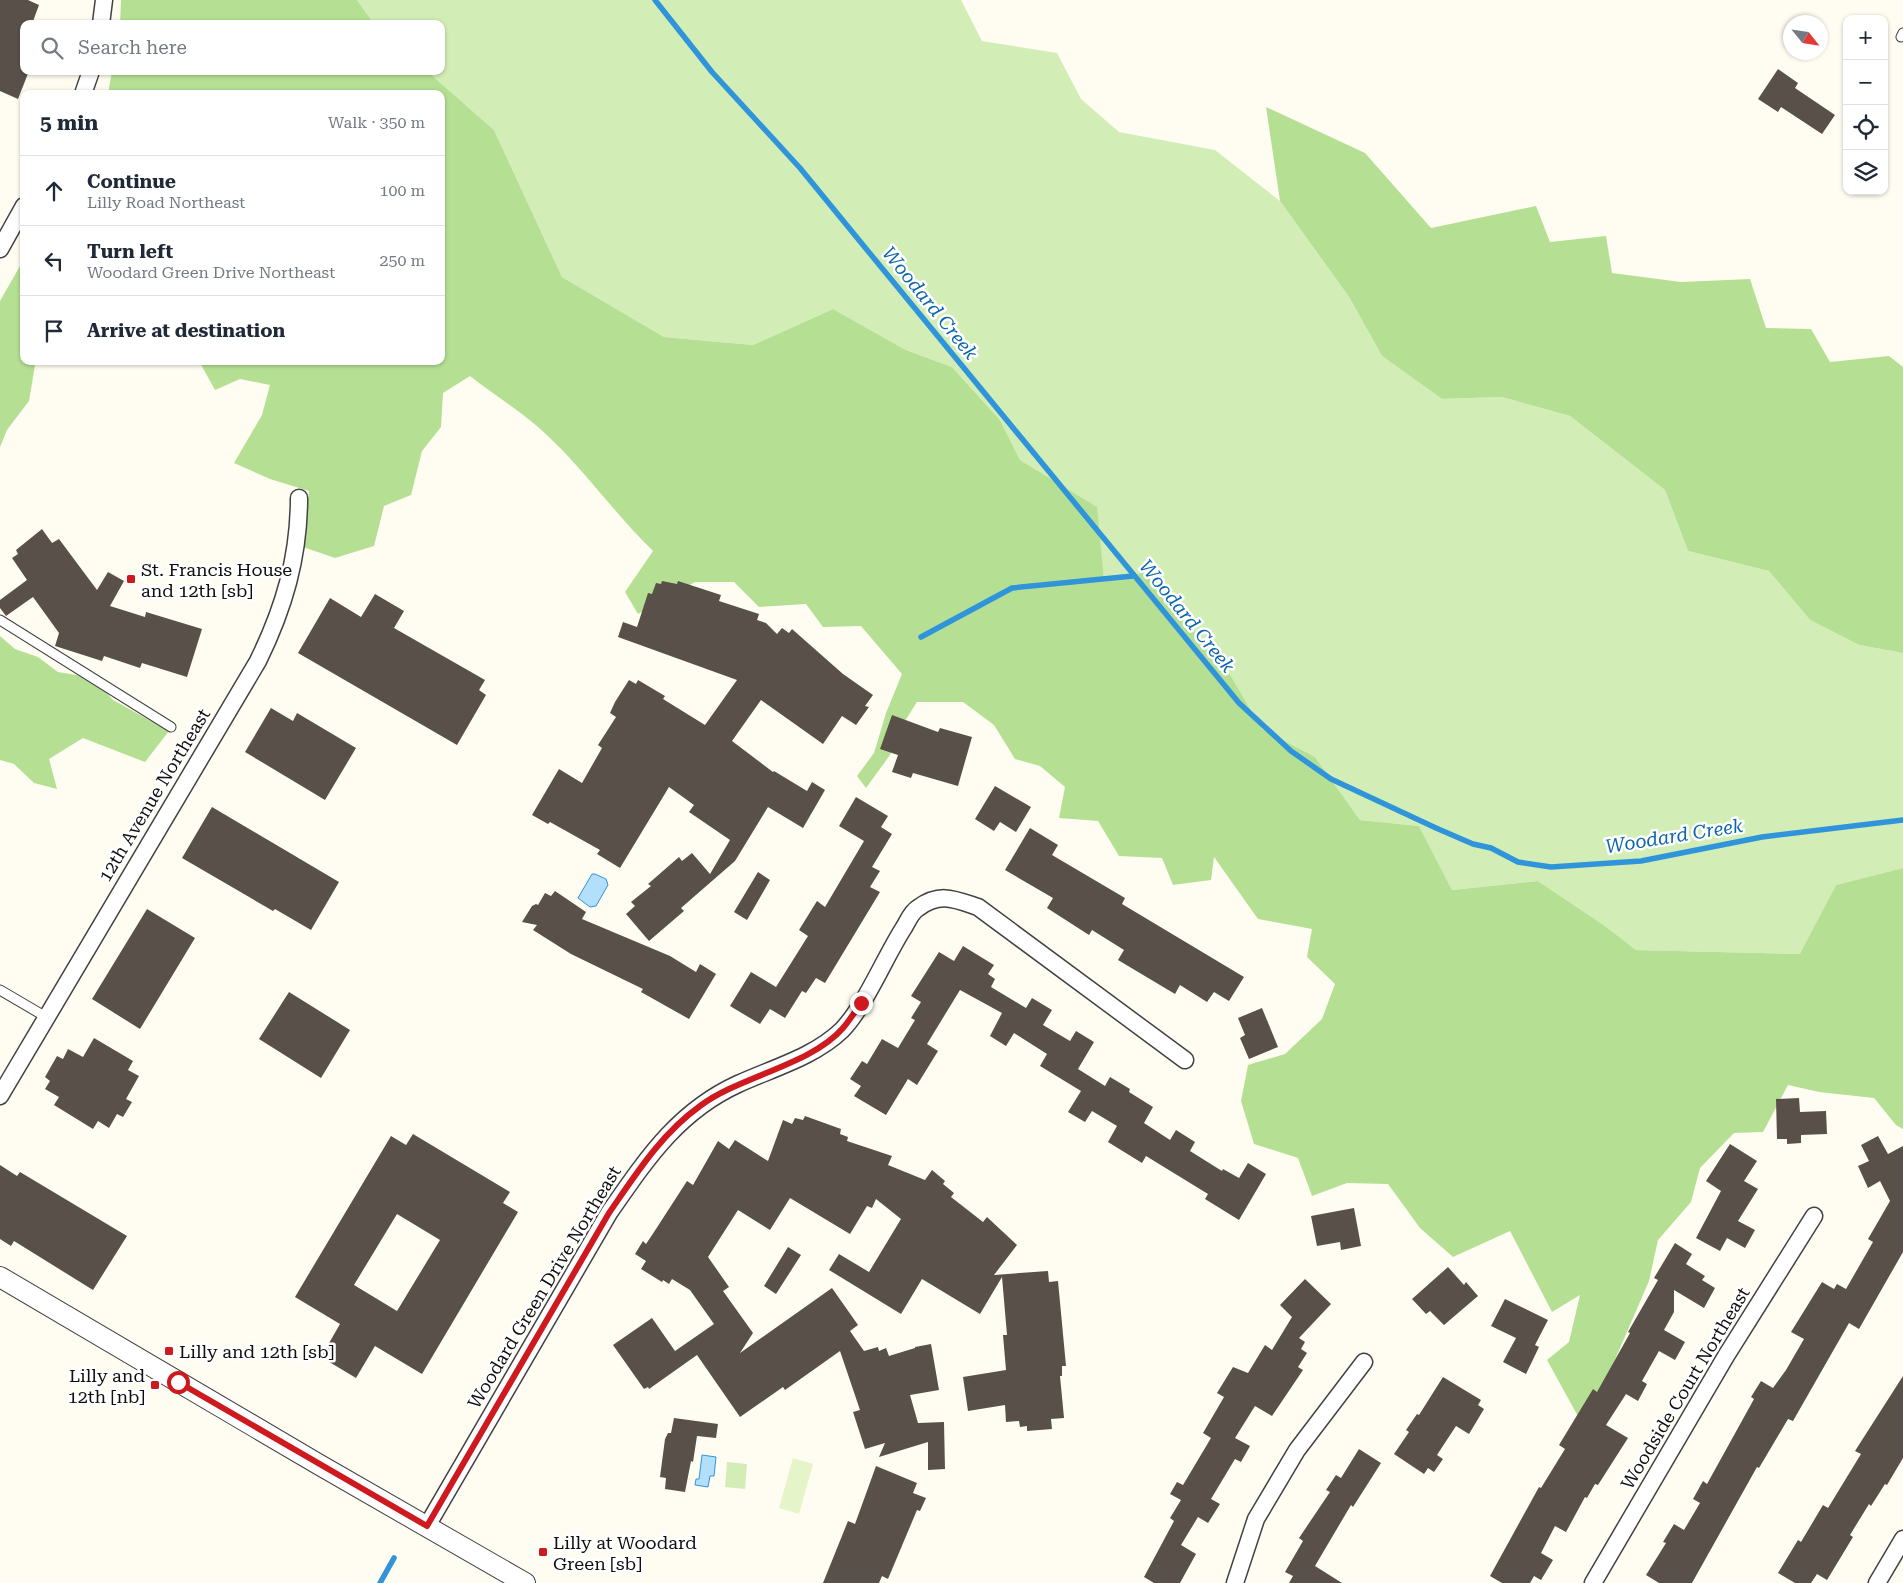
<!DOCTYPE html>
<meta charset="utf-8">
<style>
body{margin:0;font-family:"Roboto Serif",serif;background:#f2f2f3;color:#1f2937}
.controls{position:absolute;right:15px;top:15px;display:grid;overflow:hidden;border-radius:10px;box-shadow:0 1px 4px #0004}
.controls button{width:45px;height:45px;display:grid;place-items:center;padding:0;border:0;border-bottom:1px solid #e0e1e3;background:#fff;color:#1f2937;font:25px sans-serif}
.compass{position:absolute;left:1783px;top:15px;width:45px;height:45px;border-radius:50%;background:#fff;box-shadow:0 1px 4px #0004;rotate:120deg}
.stop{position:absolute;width:15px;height:15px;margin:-11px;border:4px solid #ce191e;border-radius:50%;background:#fff}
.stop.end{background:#ce191e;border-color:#fff;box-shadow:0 1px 5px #0008}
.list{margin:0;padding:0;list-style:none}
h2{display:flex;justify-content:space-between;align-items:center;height:65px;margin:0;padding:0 20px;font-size:21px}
h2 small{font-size:16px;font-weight:400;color:#747a83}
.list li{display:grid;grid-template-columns:32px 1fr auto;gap:15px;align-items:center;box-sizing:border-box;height:70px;padding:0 20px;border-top:1px solid #e0e1e3}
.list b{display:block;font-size:19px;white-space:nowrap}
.list p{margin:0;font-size:16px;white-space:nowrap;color:#747a83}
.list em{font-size:16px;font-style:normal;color:#747a83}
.icon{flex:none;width:28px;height:28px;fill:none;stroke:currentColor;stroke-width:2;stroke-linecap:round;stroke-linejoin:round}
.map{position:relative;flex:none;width:1903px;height:1583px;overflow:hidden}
.search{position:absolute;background:#fff;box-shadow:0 1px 4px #0004;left:20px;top:20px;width:425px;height:55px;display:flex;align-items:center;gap:12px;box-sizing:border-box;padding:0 18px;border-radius:10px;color:#747a83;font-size:19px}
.panel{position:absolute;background:#fff;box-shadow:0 1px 4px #0004;left:20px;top:90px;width:425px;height:275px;border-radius:10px}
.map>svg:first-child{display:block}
.green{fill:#d2eeb6}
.forest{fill:#b5e094}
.pitch{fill:#e5f4c9}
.water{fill:#b1dffc;stroke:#3094da}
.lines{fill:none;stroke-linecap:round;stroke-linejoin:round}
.stream{stroke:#3094da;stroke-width:5.5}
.building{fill:#59504a;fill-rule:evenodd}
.service-casing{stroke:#424242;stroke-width:11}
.minor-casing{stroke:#424242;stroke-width:19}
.tertiary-casing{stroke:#424242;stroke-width:22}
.service{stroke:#fff;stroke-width:9}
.minor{stroke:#fff;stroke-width:16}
.tertiary{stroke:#fff;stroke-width:20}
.route{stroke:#ce191e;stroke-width:6}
.poi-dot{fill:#ce191e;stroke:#fff;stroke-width:2}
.labels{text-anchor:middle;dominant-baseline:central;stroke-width:5;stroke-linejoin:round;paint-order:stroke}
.poi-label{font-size:18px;fill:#0f0f0f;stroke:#fff;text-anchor:start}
.street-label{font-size:18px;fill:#0f0f0f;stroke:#fff}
.water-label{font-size:19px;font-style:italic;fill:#0b65ae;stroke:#fff}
</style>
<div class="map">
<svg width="1903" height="1583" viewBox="0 0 1903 1583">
<rect width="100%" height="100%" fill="#fffdf1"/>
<path class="green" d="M357,0H961L982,41L1057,53L1081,99L1119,132L1215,150L1280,201L1349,297L1382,356L1442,399L1502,397L1570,416L1665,490L1688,551L1769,571L1810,620L1859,645L1903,653V868L1836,885L1801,954L1636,950L1605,926L1538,881L1452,890L1419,826L1360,820L1315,757L1262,729L1225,666L1104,579L1096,507L1020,460L1000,420L952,367L906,350L833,309L753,345L664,337L562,277L494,130L427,71H441V24H374Z
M727,1462L747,1464L745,1489L725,1487Z"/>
<path class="forest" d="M121,0H357L374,24H120Z
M112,71H427L494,130L562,277L664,337L753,345L833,309L906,350L952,367L1000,420L1020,460L1097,507L1104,579L1144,573L1225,666L1262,729L1315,757L1360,820L1419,826L1452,890L1538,881L1605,926L1636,950L1800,954L1836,885L1903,868V1129L1896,1125L1874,1098L1819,1092L1788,1085L1763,1132L1734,1133L1700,1168L1691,1202L1658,1240L1649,1281L1585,1429L1547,1360L1569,1342L1580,1295L1552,1312L1510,1231L1453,1257L1420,1228L1388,1184L1347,1183L1312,1196L1298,1158L1254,1144L1241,1101L1248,1065L1285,1054L1322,1019L1335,984L1307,957L1312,929L1258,919L1214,857L1211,880L1173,885L1162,858L1119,856L1098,821L1059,818L1065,787L1040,766L1015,759L994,725L963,702H917L903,724L890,755L866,788L857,776L874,753L886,713L902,674L861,626L823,627L806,604L759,607L734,582H695L638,614L625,592L653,551C617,516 588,475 552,440C528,416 497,397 470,376L443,393L441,427L422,451L411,495L384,506L374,546L335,558L303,547L309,491L270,479L234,463L262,415L270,385L240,379L215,390L199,361H441V94H108Z
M1266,107L1365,153L1431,228L1536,206L1550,242L1606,236L1612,273L1681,282L1750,279L1766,328L1811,329L1830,362L1889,356L1903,367V653L1859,645L1810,620L1769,571L1688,551L1665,490L1570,416L1502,397L1442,399L1382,356L1349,297L1280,201Z
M24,259V361H39L35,365L29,401L7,430L0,447V301Z
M0,636L15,649L38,657L58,672L94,678L113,700L169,731L145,762L83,738L49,759L57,789L34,783L14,764L0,760Z"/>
<path class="pitch" d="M793,1458L813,1464L799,1514L779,1508Z"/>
<path class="water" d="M592,874H595L606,879L608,885L596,906L590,907L578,898Z
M702,1455L716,1457L714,1476H710L708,1487L695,1485L696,1479H699Z"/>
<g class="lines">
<path class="stream" d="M655,0L712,72L800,168L863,245L1239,703L1291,751L1331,779L1436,828L1473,844L1491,848L1518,862L1551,867L1641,861L1762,837L1903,820
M921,637L1012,588L1133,576
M380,1583L394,1558"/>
</g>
<path class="building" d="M0,0H28L39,5L32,24H24V71H29L18,99L0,91Z
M1778,69L1798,83L1795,88L1835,115L1822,134L1781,107L1778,112L1758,99Z
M42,529L52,543L59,539L97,590L108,572L124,581L110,606L145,617L146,612L202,629L187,677L142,663L140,668L104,656L102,661L55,646L59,633L33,597L6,616L0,608V600L27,580L12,558L18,554L16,550Z
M662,581L677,584L678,581L721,595L719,601L759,614L757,620L766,623L777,634L782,628L789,633L792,629L843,674L873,695L865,706L869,707L856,725L842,716L823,744L761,700L732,741L773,772L774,771L807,791L812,782L825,790L803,828L768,807L735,861L681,908L684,911L649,941L626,914L635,906L631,902L651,886L648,884L679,857L682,861L692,853L710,874L730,840L689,812L694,805L669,787L620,868L597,854L600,850L550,822L548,824L532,815L559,769L582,783L602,748L598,745L616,717L610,713L615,702L629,680L636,684L638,680L665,696L663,699L705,725L737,680L618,637L623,622L637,627L648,593L652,594L656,583L661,584Z
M375,594L404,611L394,628L485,680L479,690L486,695L457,745L298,653L330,598L361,617Z
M271,708L293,721L297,713L356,748L325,800L245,752Z
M892,715L938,732L940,728L972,737L958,786L913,773L911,778L892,772L898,755L880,749Z
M995,786L1031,807L1016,832L1000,822L994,831L975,819Z
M856,797L888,816L881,827L892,834L872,867L880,871L870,887L880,892L825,983L816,978L806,993L802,991L785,1018L770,1009L760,1024L730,1006L751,972L776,987L808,936L799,930L817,901L825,907L864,841L839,826Z
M212,807L339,882L311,930L275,909L273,911L182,858Z
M1030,828L1058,845L1052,855L1125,898L1122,904L1244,977L1229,1001L1214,992L1207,1002L1180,985L1175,994L1118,960L1124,950L1092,930L1089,935L1047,908L1053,898L1005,870Z
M758,872L770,880L747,920L734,912Z
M555,891L586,912L582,919L670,956L696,972L700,964L716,974L689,1019L641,992L643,989L571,954L533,930L537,925L522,922L532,906L536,904L538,905L545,893L551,896Z
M147,909L195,938L140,1029L92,999Z
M963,946L994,965L988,974L995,979L991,987L1026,1008L1032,998L1052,1010L1043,1025L1070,1041L1076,1031L1094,1042L1078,1069L1105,1086L1110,1077L1130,1089L1129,1092L1153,1107L1144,1123L1170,1140L1176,1130L1195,1142L1190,1151L1222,1171L1223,1169L1239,1178L1248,1163L1266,1174L1239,1220L1205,1199L1208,1194L1146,1156L1142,1163L1108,1142L1117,1126L1092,1111L1085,1122L1068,1112L1081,1091L1040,1066L1047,1054L1014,1033L1006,1046L990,1036L1002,1013L960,990L927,1044L938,1051L917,1085L908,1079L886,1115L854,1096L861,1086L850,1079L862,1061L867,1064L882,1039L898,1048L915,1020L911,1018L921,1002L911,996L939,952L954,961Z
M289,992L350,1030L321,1078L259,1039Z
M1262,1008L1278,1047L1249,1059L1240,1038L1245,1035L1238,1018Z
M94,1038L133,1061L128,1070L139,1076L126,1099L132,1102L123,1117L117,1114L109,1128L98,1121L93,1129L54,1105L59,1097L45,1089L50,1081L45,1077L57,1056L63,1059L68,1049L83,1057Z
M1799,1098L1800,1112L1826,1111L1827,1134L1801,1135V1143L1787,1144V1139H1777L1776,1099Z
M805,1116L841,1129L840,1134L848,1137L847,1141L892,1156L888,1165L925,1180L932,1170L945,1181L943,1184L954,1193L951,1197L983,1222L987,1217L1017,1245L994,1275L1048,1271L1049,1282L1058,1281L1066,1366H1062V1376H1060L1064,1418L1051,1419L1052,1429L1027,1431V1426L1020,1427L1019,1421L1006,1422L1005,1405L968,1411L963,1377L1006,1370L1003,1335H1007L1002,1277L980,1314L922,1279L901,1314L829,1270L839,1254L869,1272L901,1219L876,1199L872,1208L867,1206L850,1234L790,1198L770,1230L738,1210L708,1257L729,1287L723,1291L753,1333L740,1353L832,1288L858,1325L850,1331L864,1351L878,1347L879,1351L886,1348L889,1356L915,1348V1347L931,1344L939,1390L910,1395L918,1423L944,1422L945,1469L928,1470V1442L879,1457L885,1443L865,1449L853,1412L860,1410L840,1351L785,1390L783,1387L740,1417L697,1355L649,1389L648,1387L644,1389L613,1345L652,1318L675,1351L714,1324L690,1290L672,1279L669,1284L663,1280L662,1282L641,1269L646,1261L635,1254L643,1241L646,1244L656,1229L687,1181L693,1185L718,1141L729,1149L735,1140L768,1161L783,1120L792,1124L795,1118L803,1120Z
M413,1134L510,1192L503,1203L518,1212L422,1374L375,1346L356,1378L321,1357L340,1324L295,1297L391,1136L406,1145ZM397,1214L440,1240L397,1311L354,1285Z
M1878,1136L1888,1154L1903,1146V1252L1859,1329L1849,1323L1793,1421L1788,1419L1759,1468L1757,1467L1692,1583H1659L1646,1575L1666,1543L1663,1542L1674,1524L1684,1530L1700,1503L1693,1499L1703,1481L1707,1484L1754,1399L1751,1397L1761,1381L1773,1388L1786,1370L1804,1339L1791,1332L1822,1282L1834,1289L1837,1284L1846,1289L1873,1242L1868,1239L1890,1201L1880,1181L1868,1188L1858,1166L1869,1161L1861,1145Z
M1730,1144L1757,1161L1744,1181L1758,1189L1738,1221L1755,1230L1745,1248L1727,1238L1720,1251L1696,1238L1721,1191L1706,1181Z
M0,1165L17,1176L20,1172L127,1236L93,1290L14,1241L11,1246L0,1239Z
M1354,1208L1361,1246L1341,1250L1340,1242L1317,1246L1311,1216Z
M1675,1243L1692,1254L1686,1264L1705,1276L1702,1280L1715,1288L1704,1308L1674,1290V1312L1664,1330L1685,1342L1675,1360L1659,1351L1642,1381L1647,1384L1638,1401L1626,1394L1606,1425L1628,1438L1598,1485L1595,1484L1587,1498L1585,1497L1566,1532L1555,1526L1541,1553L1553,1560L1541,1580L1534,1576L1530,1583H1502L1490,1576L1539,1487L1541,1488L1565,1449L1559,1445L1593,1389L1597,1392L1630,1333L1628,1332L1658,1280L1654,1278Z
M788,1247L801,1255L776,1294L764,1286Z
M1448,1267L1464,1285L1466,1282L1478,1296L1444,1325L1430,1311L1426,1314L1412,1299Z
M1305,1279L1331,1304L1299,1338L1305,1342L1301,1349L1307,1353L1298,1367L1303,1370L1272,1416L1255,1406L1235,1438L1250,1446L1241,1462L1235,1459L1211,1499L1220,1504L1208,1523L1198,1517L1181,1545L1196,1554L1180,1583H1154L1144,1577L1174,1521L1170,1518L1181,1500L1170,1494L1177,1482L1183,1485L1211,1438L1203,1433L1224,1397L1217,1393L1233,1367L1248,1373L1265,1345L1272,1350L1292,1317L1280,1305Z
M1505,1299L1548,1320L1535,1345L1539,1347L1526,1374L1503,1362L1516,1338L1491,1326Z
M1903,1376V1458L1887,1485L1885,1484L1871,1506L1869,1504L1850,1535L1853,1537L1827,1580L1817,1574L1811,1583H1795L1778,1573L1798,1540L1801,1542L1823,1505L1828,1508L1861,1454L1855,1451Z
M1443,1377L1481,1400L1478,1405L1484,1409L1469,1434L1456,1426L1437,1455L1443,1459L1434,1472L1428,1468L1424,1474L1394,1454L1409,1432L1406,1430L1417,1414L1419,1415Z
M674,1418L718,1424L716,1438L697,1436L693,1462L691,1461L685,1492L665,1489L666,1478L660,1477L665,1439L668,1433H671Z
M1359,1449L1381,1463L1353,1507L1351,1505L1315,1566L1342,1583H1289L1293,1576L1285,1572L1303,1541L1299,1538L1330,1492L1326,1490L1336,1475L1341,1478Z
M876,1466L917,1483L913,1493L926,1498L920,1511L917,1510L888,1579L882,1576L879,1583H823L848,1521L855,1524Z"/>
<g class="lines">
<g class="service-casing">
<path id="service" d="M1901,37L1903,33
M0,620L171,727
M0,990L46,1017"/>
</g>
<g class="minor-casing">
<path id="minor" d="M101,24L104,0
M83,94L91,71
M0,249L24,206
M0,1096L258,661C284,608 299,557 299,498
M427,1526L609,1213C646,1160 677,1112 738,1084C773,1068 814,1057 842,1030C865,1006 884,959 903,929C907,923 911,912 918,908C940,892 954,899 978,907L1185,1060
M1235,1583L1256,1519L1297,1450L1364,1362
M1593,1583L1726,1356L1814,1216
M1877,1583L1903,1539"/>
</g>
<g class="tertiary-casing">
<path id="tertiary" d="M0,1277L318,1464L525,1583"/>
</g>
<use href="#service" class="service"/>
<use href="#minor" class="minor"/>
<use href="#tertiary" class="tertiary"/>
</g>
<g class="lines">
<path class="route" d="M178,1382L427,1526L609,1213C636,1174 661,1134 700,1106C740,1076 811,1065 843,1028C849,1021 855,1012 861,1003"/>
</g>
<g class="poi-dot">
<rect x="126" y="574" width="10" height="10" rx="2.5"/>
<rect x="164" y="1346" width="10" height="10" rx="2.5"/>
<rect x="150" y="1380" width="10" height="10" rx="2.5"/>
<rect x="538" y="1547" width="10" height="10" rx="2.5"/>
</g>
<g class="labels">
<g class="poi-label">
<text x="141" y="569">St. Francis House<tspan x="141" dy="21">and 12th [sb]</tspan></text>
<text x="179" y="1351">Lilly and 12th [sb]</text>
<text x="145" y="1375" text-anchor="end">Lilly and<tspan x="145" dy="21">12th [nb]</tspan></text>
<text x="553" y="1542">Lilly at Woodard<tspan x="553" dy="21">Green [sb]</tspan></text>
</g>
<g class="street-label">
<text transform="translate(154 795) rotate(-59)">12th Avenue Northeast</text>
<text transform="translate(544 1287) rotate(-59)">Woodard Green Drive Northeast</text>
<text transform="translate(1685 1388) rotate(-59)">Woodside Court Northeast</text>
</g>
<g class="water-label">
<text transform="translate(930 303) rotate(51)">Woodard Creek</text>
<text transform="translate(1187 616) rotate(51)">Woodard Creek</text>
<text transform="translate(1674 836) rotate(-9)">Woodard Creek</text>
</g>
</g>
</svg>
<div class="controls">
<button>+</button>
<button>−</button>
<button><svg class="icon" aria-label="locate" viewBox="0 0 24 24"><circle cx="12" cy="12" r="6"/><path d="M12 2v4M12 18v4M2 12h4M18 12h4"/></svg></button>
<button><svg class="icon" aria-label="layers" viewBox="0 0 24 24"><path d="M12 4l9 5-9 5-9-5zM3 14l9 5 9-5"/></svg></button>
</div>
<svg class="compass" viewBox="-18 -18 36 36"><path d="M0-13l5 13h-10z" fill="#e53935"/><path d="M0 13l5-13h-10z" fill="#747a83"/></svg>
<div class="stop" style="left:178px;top:1382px"></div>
<div class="stop end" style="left:861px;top:1003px"></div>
<div class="search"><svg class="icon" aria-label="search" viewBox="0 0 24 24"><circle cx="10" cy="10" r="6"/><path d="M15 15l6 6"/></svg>Search here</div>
<section class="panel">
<h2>5 min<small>Walk · 350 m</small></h2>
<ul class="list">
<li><svg class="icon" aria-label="ahead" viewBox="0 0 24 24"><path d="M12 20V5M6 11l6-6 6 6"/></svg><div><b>Continue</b><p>Lilly Road Northeast</p></div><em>100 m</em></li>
<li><svg class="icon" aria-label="left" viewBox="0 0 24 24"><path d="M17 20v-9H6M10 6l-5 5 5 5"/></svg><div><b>Turn left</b><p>Woodard Green Drive Northeast</p></div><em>250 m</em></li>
<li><svg class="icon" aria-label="arrive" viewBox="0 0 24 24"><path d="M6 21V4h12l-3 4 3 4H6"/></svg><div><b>Arrive at destination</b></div></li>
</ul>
</section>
</div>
